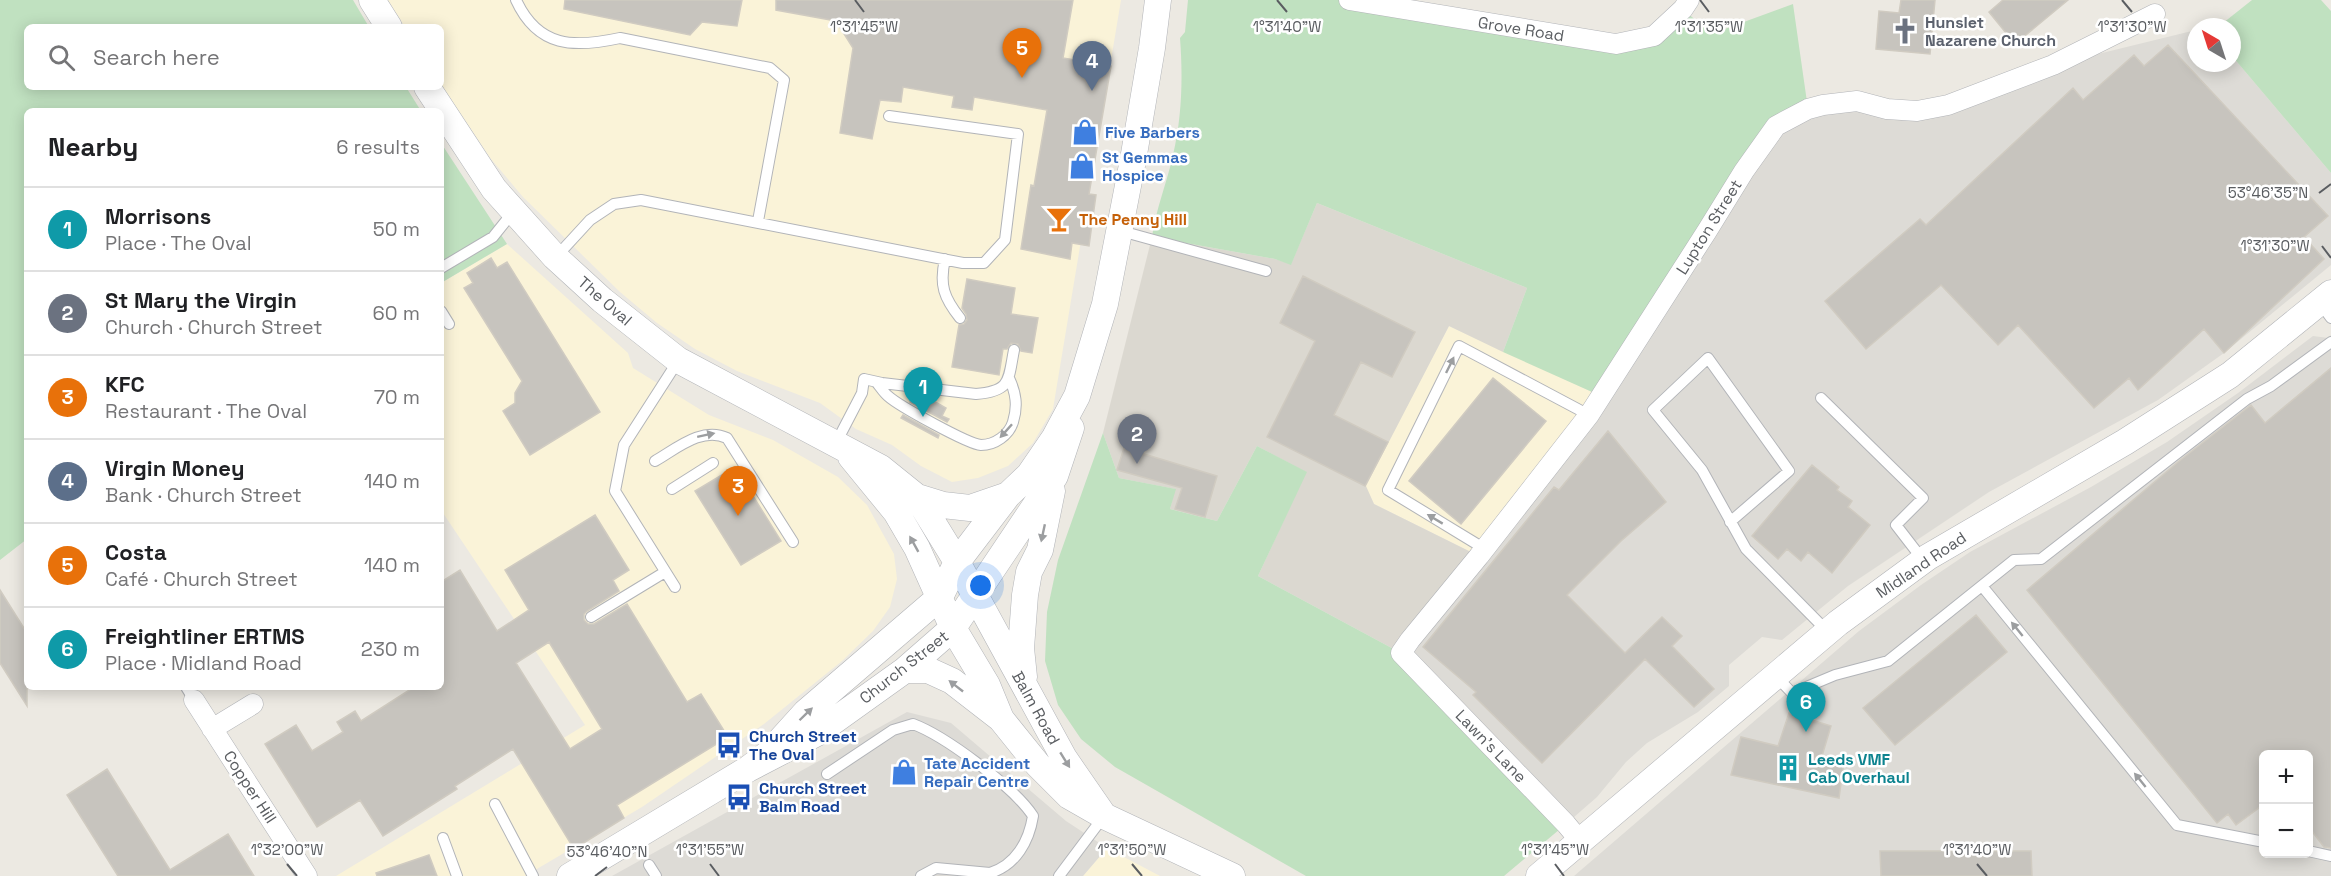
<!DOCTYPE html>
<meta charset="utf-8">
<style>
body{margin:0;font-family:"Space Grotesk",sans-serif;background:#f6f6f6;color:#202124}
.controls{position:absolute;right:18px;bottom:18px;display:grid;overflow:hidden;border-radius:9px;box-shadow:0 3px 15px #0003}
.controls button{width:54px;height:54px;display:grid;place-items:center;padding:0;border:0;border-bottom:2px solid #e0e0e0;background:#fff;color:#202124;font:30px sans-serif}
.compass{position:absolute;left:2187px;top:18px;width:54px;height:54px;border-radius:50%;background:#fff;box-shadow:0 3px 15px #0003;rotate:321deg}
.you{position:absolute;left:981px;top:586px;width:21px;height:21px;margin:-15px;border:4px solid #fff;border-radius:50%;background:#1a73e8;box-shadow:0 0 0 9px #1a73e833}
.badge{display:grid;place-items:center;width:39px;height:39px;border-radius:50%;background:#d9483a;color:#fff;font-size:20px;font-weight:700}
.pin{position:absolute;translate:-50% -50px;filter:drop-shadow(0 2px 3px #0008)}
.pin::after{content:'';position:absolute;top:32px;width:21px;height:18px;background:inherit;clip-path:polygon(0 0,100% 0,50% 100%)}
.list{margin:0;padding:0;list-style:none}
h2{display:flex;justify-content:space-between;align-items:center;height:78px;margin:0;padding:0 24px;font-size:26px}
h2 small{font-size:20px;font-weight:400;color:#757577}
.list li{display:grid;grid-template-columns:39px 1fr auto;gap:18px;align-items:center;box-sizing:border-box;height:84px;padding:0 24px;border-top:2px solid #e0e0e0}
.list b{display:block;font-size:22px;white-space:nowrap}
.list p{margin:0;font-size:20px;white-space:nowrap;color:#757577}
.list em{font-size:20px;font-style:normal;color:#757577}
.icon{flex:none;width:33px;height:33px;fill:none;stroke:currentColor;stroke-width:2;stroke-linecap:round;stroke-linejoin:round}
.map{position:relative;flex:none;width:2331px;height:876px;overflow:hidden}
.search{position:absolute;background:#fff;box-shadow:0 3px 15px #0003;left:24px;top:24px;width:420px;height:66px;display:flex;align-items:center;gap:15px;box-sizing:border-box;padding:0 21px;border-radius:9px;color:#757577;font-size:22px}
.panel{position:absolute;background:#fff;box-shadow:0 3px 15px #0003;left:24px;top:108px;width:420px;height:582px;border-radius:9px}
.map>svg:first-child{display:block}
.commercial{fill:#faf3d8}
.industrial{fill:#dddbd6;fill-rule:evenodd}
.education{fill:#dbd8d0}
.green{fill:#c0e1c0}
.building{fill:#c7c4be;stroke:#d0cbc1;stroke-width:1.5;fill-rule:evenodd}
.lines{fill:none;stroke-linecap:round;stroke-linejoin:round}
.service-casing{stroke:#b2b4b8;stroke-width:12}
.minor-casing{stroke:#b2b4b8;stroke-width:21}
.tertiary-casing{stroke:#b2b4b8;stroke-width:27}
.service{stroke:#fff;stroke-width:10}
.minor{stroke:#fff;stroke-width:20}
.tertiary{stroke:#fff;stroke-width:26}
.oneway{fill:#9c9ea0}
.ticks{fill:none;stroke:#5a5d61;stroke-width:2}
.labels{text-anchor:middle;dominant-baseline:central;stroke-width:5;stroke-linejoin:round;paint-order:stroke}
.worship-label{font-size:16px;font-weight:bold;fill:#5b616d;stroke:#fff;text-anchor:start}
.street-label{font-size:16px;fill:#5a5d61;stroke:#fff}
.shop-label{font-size:16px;font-weight:bold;fill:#366cbe;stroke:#fff;text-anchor:start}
.food-label{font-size:16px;font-weight:bold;fill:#c56008;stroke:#fff;text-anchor:start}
.transit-label{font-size:16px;font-weight:bold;fill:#164399;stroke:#fff;text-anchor:start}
.culture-label{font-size:16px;font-weight:bold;fill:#0d838f;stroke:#fff;text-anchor:start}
.ticks-label{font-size:15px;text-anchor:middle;fill:#5a5d61;stroke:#fff;stroke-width:5;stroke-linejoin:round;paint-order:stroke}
</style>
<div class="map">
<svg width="2331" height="876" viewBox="0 0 2331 876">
<rect width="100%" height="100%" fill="#ece9e2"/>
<path class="commercial" d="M388,0H1121L1053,409L1033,443L1008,466L978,478L952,482L921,466L892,445L856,429L820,403L737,371L695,349L657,323L620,292L523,197L491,159L441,84V27H405Z
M507,244L628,353L633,368L709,415L773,440L838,477L867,505L894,554L897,579L890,607L873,631L842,661L764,724L642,807L525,876H336L585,725L441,510V283Z
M1449,326L1601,396L1479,556L1374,504L1365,486Z
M1107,848L1160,876H1083Z"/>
<path class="industrial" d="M2196,30V63H2232V56L2331,173V265L2224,353L2158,400L1989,492L1848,586L1782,640L1762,637L1729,665V686L1698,712L1647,743L1626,762L1597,797L1566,824L1401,653L1589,415L1744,171L1808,109L1917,111L2053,65Z
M2331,335V876H1574L1859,631L1921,585L1970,552L2091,487L2167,442L2238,393L2313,336L2328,338ZM2264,754H2308V854H2264Z
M907,712L951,723L1066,821L1107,848L1083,876H612Z"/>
<path class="education" d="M1317,203L1527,288L1503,352L1449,326L1366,486L1374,504L1479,556L1401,653L1258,576L1306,472L1257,446L1217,521L1170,509L1175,489L1119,478L1103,433L1152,237L1275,259L1291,264Z"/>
<path class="green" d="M0,0H353L369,27H27V87H406L421,111H27V539L0,560Z
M1188,0H1349L1592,40L1654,36L1683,9L1711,34L1793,4L1808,109L1776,126L1601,396L1503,352L1527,288L1317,203L1291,265L1275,259L1152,237C1156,208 1167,183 1173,155C1182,117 1183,77 1180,38L1185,32Z
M2252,0H2321L2331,11V173L2232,56V27H2218Z
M441,143L507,244L441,283Z
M1103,433L1119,478L1176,489L1170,509L1217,521L1257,446L1307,472L1258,576L1401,653L1566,824L1504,876H1306L1115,767L1081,739L1058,705L1045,661L1047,612L1058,560Z"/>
<path class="building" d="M565,0H742L737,26L702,22L690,35L564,9Z
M776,0H1073L1063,58L1111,66L1089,194L1096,195L1089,246L1072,243L1070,259L1021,249L1031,185L1034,186L1047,110L974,97L972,110L952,107L954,96L903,87L901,102L880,100L872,139L840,133L853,48L836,21L776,10Z
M1901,0H1935L1930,54L1876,49L1879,11L1899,13Z
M2003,0H2068L2015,44L1989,12Z
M2168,45L2328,216L2304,237L2324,259L2224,353L2204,329L2138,390L2129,378L2094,408L2018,325L1998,345L1941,285L1866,349L1825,301L1920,219L1926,225L2073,88L2083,100L2134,55L2144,66Z
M491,258L497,268L507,262L600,412L530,455L503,411L515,403V393L522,381L464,288L473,283L467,273Z
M1303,276L1415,332L1392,377L1361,362L1334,415L1388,442L1365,486L1267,437L1315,341L1280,323Z
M967,279L1015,288L1011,314L1038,318L1032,353L1021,351L1018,344L1011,343L1007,349H1003L999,375L952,367L959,325L964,324L967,320L966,314L962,308Z
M2331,368V848L2324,847L2308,826V754H2264V804L2236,825L2228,814L2217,823L2027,590L2178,462L2251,405L2265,423Z
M1493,378L1546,421L1461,524L1409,481Z
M923,395L946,408L942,416L949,419L947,422L910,402L911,398L919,402Z
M903,415L939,435L938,438L901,418Z
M1608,431L1666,502L1621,541L1567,595L1625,653L1662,617L1682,636L1672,646L1714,689L1694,707L1645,659L1542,763L1473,695L1476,692L1423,647L1554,487L1559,490Z
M1124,448L1217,476L1205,517L1175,509L1182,488L1117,470Z
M1812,465L1839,487L1837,490L1852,501L1848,507L1870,525L1832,573L1808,552L1801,561L1787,549L1778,559L1752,536Z
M735,467L781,541L741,565L695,491Z
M595,515L629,570L613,580L619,591L587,611L584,614V620L588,624H594L627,604L687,702L701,694L728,737L617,805L624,818L574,849L513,749L455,786L457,789L383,836L360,800L317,827L265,744L296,725L312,751L343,732L337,722L355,711L361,721L414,687H441V582L460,570L497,631L529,610L505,570ZM549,642L602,729L570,749L516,663Z
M0,590L27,633V706L0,663Z
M1976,615L2007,652L1895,745L1863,708Z
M1789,713L1831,726L1822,756L1844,761L1839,798L1731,775L1741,737L1778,746Z
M107,769L170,870L228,834L254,876H118L67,795Z
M1880,851H2031L2032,876H1881Z
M429,855L437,876H377L376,873Z"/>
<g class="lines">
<g class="service-casing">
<path id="service" d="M516,0C538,48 574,48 620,38L770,68L784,80L758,221
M1121,231L1266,271
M556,257L590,220L614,204L641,200L963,263H984L1005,240L1018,134L889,116
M945,259C939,285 944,298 960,318
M441,268L493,237L513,212
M2320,303L2331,318
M441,311L449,324
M876,382C880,386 883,392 888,396C899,406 968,444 981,445C995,445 1009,435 1013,422C1018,406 1016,393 1009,378
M1821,398L1923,498L1896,525L1923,560
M836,443L862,393L864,379L882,383L976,394C1011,391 1008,381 1014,350
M655,461C676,449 702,426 727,438L793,542
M672,489L713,463
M1730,522L1789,471L1708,358L1653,410L1702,470L1746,549L1827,631
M1485,549L1388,490L1459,346L1589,415
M1982,586L2177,825L2264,842
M675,587L615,491L624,445L678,361
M591,617L665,572
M1775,675L1792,693L1835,675L1888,661L2014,560L2041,559L2247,399L2271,386L2331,342
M186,687L194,700
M827,774L893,730L913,724C945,736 1014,787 1033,816C1029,841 1016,865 990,873L936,868L921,876
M495,804L533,876
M443,838L457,876
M2308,851L2331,856
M649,865L656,876
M1059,876L1104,816"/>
</g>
<g class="minor-casing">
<path id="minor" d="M1349,0L1616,44L1654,36L1683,9L1689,0
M194,700L307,876
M212,729L253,704
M1580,841L1566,824L1401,653L1410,640L1479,556L1589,415L1707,231L1744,171L1776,126L1808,109L1823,105L1857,101L1887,109L1917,111L1948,105L2053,65L2155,14"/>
</g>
<g class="tertiary-casing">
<path id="tertiary" d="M372,0L389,27
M427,87L494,189L555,257L602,300L678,360L881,468L917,497L957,562L1064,758L1104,816
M851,457L896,512L917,548L953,628L987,685L1001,719L1038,765L1069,796L1104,816L1232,876
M917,497L943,505L970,508L1008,495
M905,670H928L952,681L1001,719
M1024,677L1021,648L1025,595L1029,572L1040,550L1052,491
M748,769L768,754L806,712L940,597L957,562L1008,495L1029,475L1055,437L1077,396L1105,304L1133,160L1152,48L1158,0
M570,876L748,769L817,733L905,670L953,628L1055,476L1071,428
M1539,876L1838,623L1928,557L2125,442L2230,375L2331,293"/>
</g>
<use href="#service" class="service"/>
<use href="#minor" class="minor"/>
<use href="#tertiary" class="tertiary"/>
</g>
<defs><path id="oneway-solid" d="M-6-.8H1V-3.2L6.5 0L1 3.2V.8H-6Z" transform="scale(1.5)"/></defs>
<g class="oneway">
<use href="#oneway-solid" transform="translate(1450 365) rotate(-64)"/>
<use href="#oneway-solid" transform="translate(1006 431) rotate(132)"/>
<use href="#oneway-solid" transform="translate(706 435) rotate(-12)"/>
<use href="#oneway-solid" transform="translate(1435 519) rotate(-149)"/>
<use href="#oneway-solid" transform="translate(1043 533) rotate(102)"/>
<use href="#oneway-solid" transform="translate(914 544) rotate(-119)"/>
<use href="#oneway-solid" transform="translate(2017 629) rotate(-129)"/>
<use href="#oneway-solid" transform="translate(956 686) rotate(-142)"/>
<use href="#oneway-solid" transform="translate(806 714) rotate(-44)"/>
<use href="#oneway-solid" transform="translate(1065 760) rotate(58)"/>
<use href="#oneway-solid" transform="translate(2140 780) rotate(-129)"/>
</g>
<path class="ticks" d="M855,0L864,12M1277,0L1287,12M1700,0L1709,12M2122,0L2132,12M2319,193L2331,184M2322,246L2331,258M287,864L297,876M710,864L719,876M1132,864L1142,876M1555,864L1564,876M1977,864L1987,876M595,876L607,867"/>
<defs>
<g id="church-bare" transform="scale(2.07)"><path d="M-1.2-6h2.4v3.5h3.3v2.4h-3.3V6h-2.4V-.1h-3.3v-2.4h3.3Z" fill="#6b7280" stroke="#fff" stroke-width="2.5" paint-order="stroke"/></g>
<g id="shop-bare" transform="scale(2.07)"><path d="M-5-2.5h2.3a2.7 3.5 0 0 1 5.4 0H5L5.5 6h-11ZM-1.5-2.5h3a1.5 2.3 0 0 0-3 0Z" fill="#3f7fe0" stroke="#fff" stroke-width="2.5" paint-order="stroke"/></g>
<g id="bar-bare" transform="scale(2.07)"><path d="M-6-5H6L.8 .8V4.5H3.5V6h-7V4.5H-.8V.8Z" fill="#e8710a" stroke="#fff" stroke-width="2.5" paint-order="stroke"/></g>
<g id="bus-bare" transform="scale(2.07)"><path d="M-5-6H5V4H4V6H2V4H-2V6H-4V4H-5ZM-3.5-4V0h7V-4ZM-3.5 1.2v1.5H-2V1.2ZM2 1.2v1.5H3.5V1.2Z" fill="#1a4fb4" stroke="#fff" stroke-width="2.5" paint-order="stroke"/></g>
<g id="building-bare" transform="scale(2.07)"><path d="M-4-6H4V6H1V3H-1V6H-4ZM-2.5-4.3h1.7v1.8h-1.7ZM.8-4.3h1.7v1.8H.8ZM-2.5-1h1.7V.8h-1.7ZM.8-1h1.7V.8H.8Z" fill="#0f9aa8" stroke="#fff" stroke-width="2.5" paint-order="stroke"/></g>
</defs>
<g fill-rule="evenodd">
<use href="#church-bare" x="1905" y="31"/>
<use href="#shop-bare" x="1085" y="132"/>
<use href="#shop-bare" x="1082" y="166"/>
<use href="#bar-bare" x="1059" y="219"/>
<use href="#bus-bare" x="729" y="745"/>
<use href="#building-bare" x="1788" y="768"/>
<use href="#shop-bare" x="904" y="772"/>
<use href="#bus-bare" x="739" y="797"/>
</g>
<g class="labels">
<g class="worship-label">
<text x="1925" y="22">Hunslet<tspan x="1925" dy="18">Nazarene Church</tspan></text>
</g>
<g class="street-label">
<text transform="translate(1521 29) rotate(9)">Grove Road</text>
<text transform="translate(1709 227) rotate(-58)">Lupton Street</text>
<text transform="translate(605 301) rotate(41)">The Oval</text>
<text transform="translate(1921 565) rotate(-34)">Midland Road</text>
<text transform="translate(904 667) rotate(-38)">Church Street</text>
<text transform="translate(1036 708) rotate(61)">Balm Road</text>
<text transform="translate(1491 746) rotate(46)">Lawn's Lane</text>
<text transform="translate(250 787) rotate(57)">Copper Hill</text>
</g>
<g class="shop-label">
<text x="1105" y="132">Five Barbers</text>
<text x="1102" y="157">St Gemmas<tspan x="1102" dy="18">Hospice</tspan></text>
<text x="924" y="763">Tate Accident<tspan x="924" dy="18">Repair Centre</tspan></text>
</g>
<g class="food-label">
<text x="1079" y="219">The Penny Hill</text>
</g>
<g class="transit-label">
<text x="749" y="736">Church Street<tspan x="749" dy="18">The Oval</tspan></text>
<text x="759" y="788">Church Street<tspan x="759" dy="18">Balm Road</tspan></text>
</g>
<g class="culture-label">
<text x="1808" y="759">Leeds VMF<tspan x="1808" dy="18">Cab Overhaul</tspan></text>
</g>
</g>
<g class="ticks-label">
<text x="2132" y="32">1°31'30"W</text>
<text x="864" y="32">1°31'45"W</text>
<text x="1287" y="32">1°31'40"W</text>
<text x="1709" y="32">1°31'35"W</text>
<text x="2268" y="198">53°46'35"N</text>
<text x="2275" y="251">1°31'30"W</text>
<text x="287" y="855">1°32'00"W</text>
<text x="710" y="855">1°31'55"W</text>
<text x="1132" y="855">1°31'50"W</text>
<text x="1555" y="855">1°31'45"W</text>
<text x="1977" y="855">1°31'40"W</text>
<text x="607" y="857">53°46'40"N</text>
</g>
</svg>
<div class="controls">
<button>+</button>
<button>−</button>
</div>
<svg class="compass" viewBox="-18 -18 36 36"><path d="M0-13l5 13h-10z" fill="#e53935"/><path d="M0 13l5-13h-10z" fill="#757577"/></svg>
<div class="you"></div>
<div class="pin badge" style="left:923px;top:417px;background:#0f9aa8">1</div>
<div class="pin badge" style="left:1137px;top:464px;background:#6b7280">2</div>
<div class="pin badge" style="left:738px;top:516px;background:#e8710a">3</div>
<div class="pin badge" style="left:1092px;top:91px;background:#5c6f8a">4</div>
<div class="pin badge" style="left:1022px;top:78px;background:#e8710a">5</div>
<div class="pin badge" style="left:1806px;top:732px;background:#0f9aa8">6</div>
<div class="search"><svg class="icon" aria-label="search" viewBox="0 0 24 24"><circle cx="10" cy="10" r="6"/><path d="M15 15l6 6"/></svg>Search here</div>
<section class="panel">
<h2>Nearby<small>6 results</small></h2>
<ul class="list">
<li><span class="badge" style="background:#0f9aa8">1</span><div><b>Morrisons</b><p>Place · The Oval</p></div><em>50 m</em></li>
<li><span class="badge" style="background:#6b7280">2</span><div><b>St Mary the Virgin</b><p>Church · Church Street</p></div><em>60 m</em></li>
<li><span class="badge" style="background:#e8710a">3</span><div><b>KFC</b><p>Restaurant · The Oval</p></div><em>70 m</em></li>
<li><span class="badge" style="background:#5c6f8a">4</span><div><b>Virgin Money</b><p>Bank · Church Street</p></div><em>140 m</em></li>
<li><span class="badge" style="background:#e8710a">5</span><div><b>Costa</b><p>Café · Church Street</p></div><em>140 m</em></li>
<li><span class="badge" style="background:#0f9aa8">6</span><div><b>Freightliner ERTMS</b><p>Place · Midland Road</p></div><em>230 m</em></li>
</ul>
</section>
</div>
